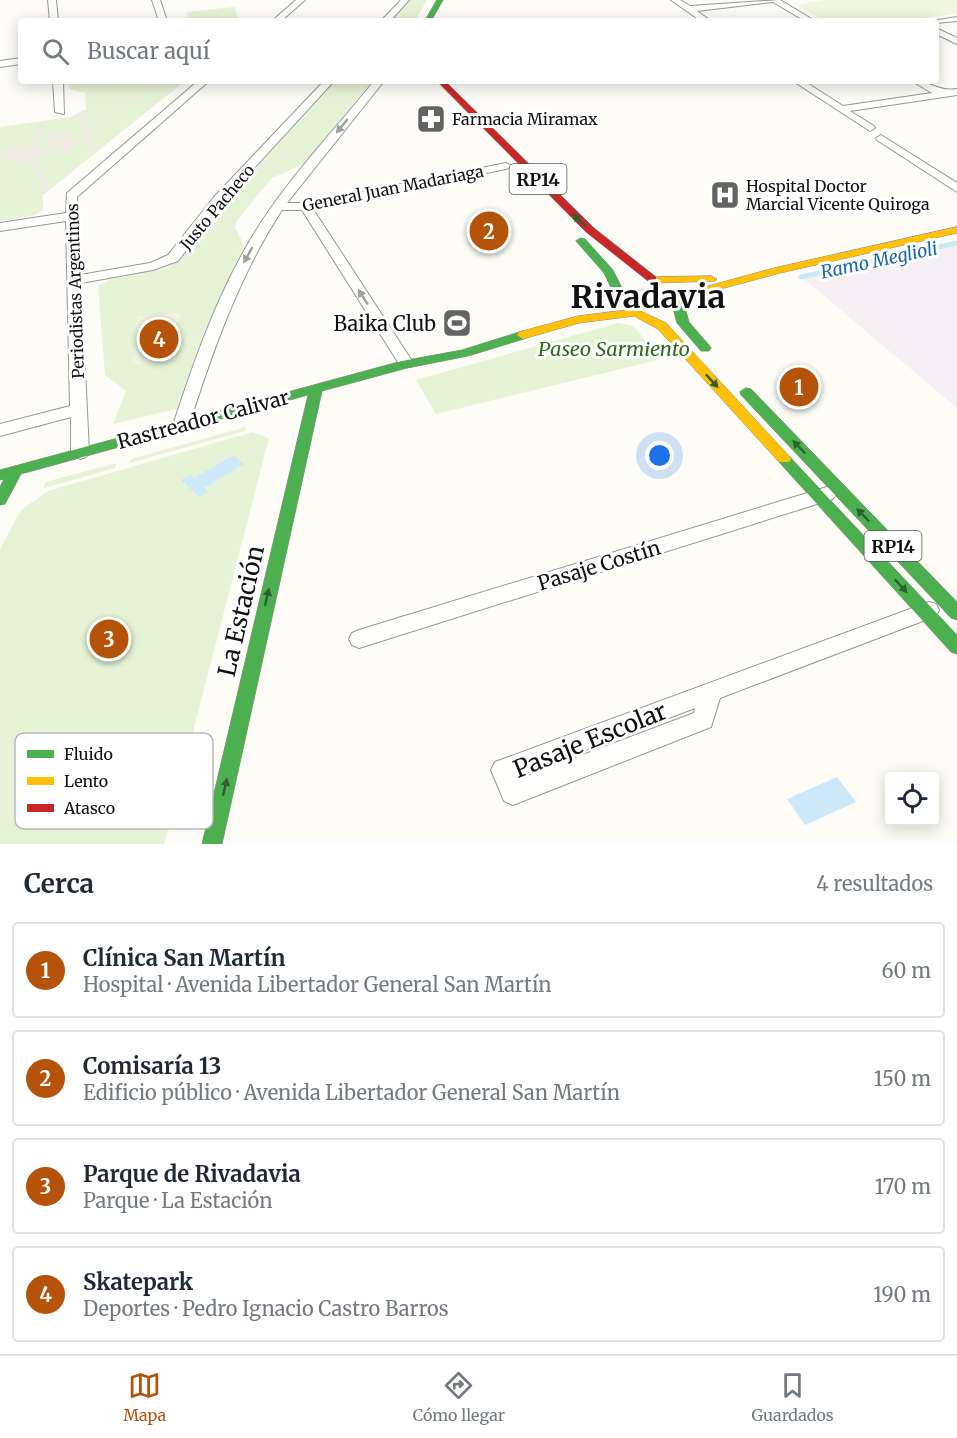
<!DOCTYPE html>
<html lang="es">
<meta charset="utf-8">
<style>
body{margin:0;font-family:Merriweather,serif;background:#f2f2f3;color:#1f2937}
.controls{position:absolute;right:18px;bottom:18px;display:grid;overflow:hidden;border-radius:6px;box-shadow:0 3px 15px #0003}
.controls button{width:54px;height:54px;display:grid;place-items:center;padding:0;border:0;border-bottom:2px solid #e0e1e3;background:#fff;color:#1f2937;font:30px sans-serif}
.you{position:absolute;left:660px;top:456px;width:21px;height:21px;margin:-15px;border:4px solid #fff;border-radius:50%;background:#1a73e8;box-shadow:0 0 0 9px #1a73e833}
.badge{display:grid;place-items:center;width:39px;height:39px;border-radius:50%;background:#b45309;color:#fff;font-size:20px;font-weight:700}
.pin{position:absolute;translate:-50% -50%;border:3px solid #fff;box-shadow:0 2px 6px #0006}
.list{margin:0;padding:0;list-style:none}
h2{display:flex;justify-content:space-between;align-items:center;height:78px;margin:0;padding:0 24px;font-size:26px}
h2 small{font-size:20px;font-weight:400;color:#747a83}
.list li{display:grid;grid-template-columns:39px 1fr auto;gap:18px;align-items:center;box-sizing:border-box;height:96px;margin:0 12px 12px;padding:0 12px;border:2px solid #e0e1e3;border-radius:6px}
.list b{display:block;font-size:22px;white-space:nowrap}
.list p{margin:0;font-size:20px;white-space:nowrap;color:#747a83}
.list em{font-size:20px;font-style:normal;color:#747a83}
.icon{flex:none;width:33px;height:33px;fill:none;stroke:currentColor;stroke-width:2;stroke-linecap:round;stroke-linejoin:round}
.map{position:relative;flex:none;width:957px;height:844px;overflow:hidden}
.search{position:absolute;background:#fff;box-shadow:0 3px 15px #0003;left:18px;right:18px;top:18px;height:66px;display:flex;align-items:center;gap:15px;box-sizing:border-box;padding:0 21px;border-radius:6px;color:#747a83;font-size:22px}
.sheet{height:510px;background:#fff}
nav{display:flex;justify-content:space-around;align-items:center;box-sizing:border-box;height:84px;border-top:2px solid #e0e1e3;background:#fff;font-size:16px;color:#747a83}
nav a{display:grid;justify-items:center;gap:3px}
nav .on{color:#b45309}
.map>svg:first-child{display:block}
.industrial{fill:#f5f0f3}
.green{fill:#e7f3d7}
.pitch{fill:#f0f6e1}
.plaza{fill:#edebe2}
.water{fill:#cde8f7}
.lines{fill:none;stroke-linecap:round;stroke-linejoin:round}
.stream{stroke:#cde8f7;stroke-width:5}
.street-casing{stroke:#979795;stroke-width:2}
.fast-casing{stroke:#8e8d8b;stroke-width:1}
.slow-casing{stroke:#8e8d8b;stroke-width:1}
.jam-casing{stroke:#8e8d8b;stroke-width:1}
.street{fill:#fffffe;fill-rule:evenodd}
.fast{fill:#4caf50;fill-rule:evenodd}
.slow{fill:#ffc107;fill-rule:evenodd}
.jam{fill:#c62828;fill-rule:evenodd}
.oneway{fill:#a0a09f}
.oneway2{fill:#2e6030}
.labels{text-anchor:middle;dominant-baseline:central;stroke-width:6;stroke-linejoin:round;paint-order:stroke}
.far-poi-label{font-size:16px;fill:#111;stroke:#fff;text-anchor:start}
.far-street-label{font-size:16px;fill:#111;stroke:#fff}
.shield{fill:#fff;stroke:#585858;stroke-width:1.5}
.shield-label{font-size:18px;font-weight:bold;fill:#111}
.far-water-label{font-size:18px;font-style:italic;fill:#1768a6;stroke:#fff}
.poi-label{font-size:20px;fill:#111;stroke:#fff;text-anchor:end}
.park-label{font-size:20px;font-style:italic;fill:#2f6b1f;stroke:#fff}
.street-label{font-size:20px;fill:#111;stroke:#fff}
.near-street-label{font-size:24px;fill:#111;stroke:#fff}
.town-label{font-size:32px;font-weight:bold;fill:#111;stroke:#fff}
.key{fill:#fff;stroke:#b8b8b8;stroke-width:1.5}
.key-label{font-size:16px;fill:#111}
</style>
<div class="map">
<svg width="957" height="844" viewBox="0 0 957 844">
<rect width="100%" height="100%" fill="#fdfcf7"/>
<path class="industrial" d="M957,244V408L803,278Z"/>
<path class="green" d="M410,0H427L415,21H391Z
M234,7L239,21H175L174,19L188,17L187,12Z
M69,81H185L43,195V210L35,215L0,221V127L70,117L86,109L85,93L69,89Z
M335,81H372L304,164L272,178L237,220L235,227L244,245L203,334L177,409L113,424L126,391L105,375L98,286L111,279L164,269L179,261L225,201Z
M618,323L633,326L662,359L436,414L416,380Z
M246,427L245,431L129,463L131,459Z
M253,432L269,438L164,844H0V549L21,510L48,491Z
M117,463L115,468L44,488L45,482Z"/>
<path class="pitch" d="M825,0H957V14L898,21H825L796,5Z
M182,313L172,335H185L181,342L153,344L150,363L132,365L137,316Z"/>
<path class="plaza" d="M152,81H155L141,96L165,97H139L91,136L99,150L95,153L86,140L68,145L74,147L69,151H47L37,159L48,191L44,194L31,161L14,163L0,159L5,153L0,150L29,145L42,121H47L36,145L46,149L53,148L47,142V134L73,132L75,140L84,138L77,114L83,111L90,134L135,98L86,94L138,96Z"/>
<path class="water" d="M650,287L665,293L666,303C654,310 641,309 631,299L630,296L634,290Z
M234,455L244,464L204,488L208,492L199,497L181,480L191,475L194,478Z
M837,777L856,802L805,825L787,799Z"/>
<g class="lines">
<path class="stream" d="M801,277L957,243"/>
<g class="street-casing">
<path id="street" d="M48,0H56L58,21H50Z
M152,0H160L167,21H159Z
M296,0H305L281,21H272Z
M401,0H409L390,21H381Z
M671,0H680L690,6L780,0L815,21H805L773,2L697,11L711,21H701Z
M957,17V21L936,23V21H932Z
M936,28L957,38V44L936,34Z
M21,58V64L0,67V61Z
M53,81H63L64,114L55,112Z
M198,81H209L77,197L80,275L150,263L168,255L214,197L324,81H334L222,203L178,261L153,270L81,283L89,453L86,457L80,459L71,453V417L0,436V424L70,406L66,221L0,231V223L66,213L67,193Z
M374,81H384L287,203H306L506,163L512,166L506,169L313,209L414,364L411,367H401L302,210H282C239,276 213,350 189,425L187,429H175L173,425C195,358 218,292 255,232C289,177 334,131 374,81Z
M793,81H804L843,106L932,93L912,81C931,81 938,92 957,89V95L850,111L874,126L875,128L870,131Z
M881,135L957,183V192L877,140L876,138Z
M827,487L833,489L836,494L833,499L359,648L352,645L349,639L352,633L359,630Z
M929,602L936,604L939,610L936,616L720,698L711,727L513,805L504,801L491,770L495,762ZM695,708L694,713L519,779L518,776Z"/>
</g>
<g class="fast-casing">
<path id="fast" d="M437,0H443L431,21H425Z
M581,238L585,239L613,270L623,290L621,292H613L604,273L576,241Z
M678,301L684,304L689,322L709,345L711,348L709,351H701L677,323L672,304Z
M523,331L527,332L529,335L527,338L468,356L407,368L322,391L222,844H202L308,395L21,474L5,504L0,505V487L4,479L0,480V470L402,361L462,350Z
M746,388L751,389L957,602V620L951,618L741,395L740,392Z
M784,454L789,456L957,635V654L951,652L779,462L777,459L779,456Z"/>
</g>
<g class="slow-casing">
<path id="slow" d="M957,227V233L780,273L698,295L679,305L673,302L690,291L774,268Z
M711,276L717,279L715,281L656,283L650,280L656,277Z
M636,309L666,323L789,456L791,459L789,462H779L658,329L634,316L579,323L523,339L517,335L519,332L578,316Z"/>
</g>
<g class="jam-casing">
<path id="jam" d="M437,81H445L594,228L656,277V281H648L586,232Z"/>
</g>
<use href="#street" class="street"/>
<use href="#fast" class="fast"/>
<use href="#slow" class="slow"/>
<use href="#jam" class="jam"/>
</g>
<defs><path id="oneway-solid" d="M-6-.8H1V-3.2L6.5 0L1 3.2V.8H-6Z" transform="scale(1.5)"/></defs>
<g class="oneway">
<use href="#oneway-solid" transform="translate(342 126) rotate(129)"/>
<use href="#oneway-solid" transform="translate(248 255) rotate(119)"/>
<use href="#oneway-solid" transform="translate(363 297) rotate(-123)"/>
</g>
<g class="oneway2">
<use href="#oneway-solid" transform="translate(579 220) rotate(-136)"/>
<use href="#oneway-solid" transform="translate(712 381) rotate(47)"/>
<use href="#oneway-solid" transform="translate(799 447) rotate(-134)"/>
<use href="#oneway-solid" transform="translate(863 515) rotate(-134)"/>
<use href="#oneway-solid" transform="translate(901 586) rotate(47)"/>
<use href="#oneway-solid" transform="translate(267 597) rotate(-77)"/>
<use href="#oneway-solid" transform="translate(225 787) rotate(-77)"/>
</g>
<defs>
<g id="pharmacy-square" transform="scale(1.5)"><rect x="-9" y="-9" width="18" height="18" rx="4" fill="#646362" stroke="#fff"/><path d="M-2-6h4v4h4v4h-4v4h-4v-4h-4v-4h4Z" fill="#fff"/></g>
<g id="hospital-square" transform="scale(1.5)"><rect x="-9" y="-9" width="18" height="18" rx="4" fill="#646362" stroke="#fff"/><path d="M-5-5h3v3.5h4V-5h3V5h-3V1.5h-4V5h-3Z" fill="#fff"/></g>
<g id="stadium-square" transform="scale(1.5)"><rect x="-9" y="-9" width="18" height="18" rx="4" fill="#646362" stroke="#fff"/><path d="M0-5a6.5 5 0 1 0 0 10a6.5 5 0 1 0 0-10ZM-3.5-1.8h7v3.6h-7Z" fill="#fff"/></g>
</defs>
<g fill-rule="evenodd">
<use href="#pharmacy-square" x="431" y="119"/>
<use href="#hospital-square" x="725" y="195"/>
<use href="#stadium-square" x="457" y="323"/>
</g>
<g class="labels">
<g class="far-poi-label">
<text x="452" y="119">Farmacia Miramax</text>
<text x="746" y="186">Hospital Doctor<tspan x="746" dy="18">Marcial Vicente Quiroga</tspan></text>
</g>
<g class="far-street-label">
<text transform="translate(393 188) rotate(-11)">General Juan Madariaga</text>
<text transform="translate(217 207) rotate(-50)">Justo Pacheco</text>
<text transform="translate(75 291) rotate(-92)">Periodistas Argentinos</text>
</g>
<g class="shield">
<rect x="509.5" y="164" width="57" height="30" rx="4.5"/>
<rect x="864.5" y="531" width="57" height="30" rx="4.5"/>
</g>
<g class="shield-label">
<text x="538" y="179">RP14</text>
<text x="893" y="546">RP14</text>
</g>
<g class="far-water-label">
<text transform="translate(879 260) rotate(-12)">Ramo Meglioli</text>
</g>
<g class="poi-label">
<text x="436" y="323">Baika Club</text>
</g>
<g class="park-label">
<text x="614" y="348">Paseo Sarmiento</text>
</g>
<g class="street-label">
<text transform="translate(203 419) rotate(-15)">Rastreador Calivar</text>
<text transform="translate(599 565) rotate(-17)">Pasaje Costín</text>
</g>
<g class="near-street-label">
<text transform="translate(241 611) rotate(-77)">La Estación</text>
<text transform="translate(590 740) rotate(-22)">Pasaje Escolar</text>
</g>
<g class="town-label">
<text x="648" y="297">Rivadavia</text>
</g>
</g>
<rect x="15" y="733" width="198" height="96" rx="9" class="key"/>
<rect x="27" y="750" width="27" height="8" fill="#4caf50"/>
<rect x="27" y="777" width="27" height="8" fill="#ffc107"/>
<rect x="27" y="804" width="27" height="8" fill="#c62828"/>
<g class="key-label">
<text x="64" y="760">Fluido</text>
<text x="64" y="787">Lento</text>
<text x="64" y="814">Atasco</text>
</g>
</svg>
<div class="controls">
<button><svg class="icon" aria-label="locate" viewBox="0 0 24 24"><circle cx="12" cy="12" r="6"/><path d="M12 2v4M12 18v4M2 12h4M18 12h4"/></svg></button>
</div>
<div class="you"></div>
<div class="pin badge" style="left:799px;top:387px">1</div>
<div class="pin badge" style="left:489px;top:231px">2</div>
<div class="pin badge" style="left:109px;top:639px">3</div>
<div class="pin badge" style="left:159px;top:339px">4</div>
<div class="search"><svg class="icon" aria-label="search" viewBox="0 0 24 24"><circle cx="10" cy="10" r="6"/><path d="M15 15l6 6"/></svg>Buscar aquí</div>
</div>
<section class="sheet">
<h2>Cerca<small>4 resultados</small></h2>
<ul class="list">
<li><span class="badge">1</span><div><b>Clínica San Martín</b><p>Hospital · Avenida Libertador General San Martín</p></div><em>60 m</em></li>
<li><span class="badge">2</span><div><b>Comisaría 13</b><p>Edificio público · Avenida Libertador General San Martín</p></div><em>150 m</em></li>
<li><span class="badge">3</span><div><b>Parque de Rivadavia</b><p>Parque · La Estación</p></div><em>170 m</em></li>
<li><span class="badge">4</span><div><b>Skatepark</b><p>Deportes · Pedro Ignacio Castro Barros</p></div><em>190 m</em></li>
</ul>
</section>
<nav>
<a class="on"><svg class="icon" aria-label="map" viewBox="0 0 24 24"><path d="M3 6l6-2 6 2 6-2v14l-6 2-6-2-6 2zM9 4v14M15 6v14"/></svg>Mapa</a>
<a><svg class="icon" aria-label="directions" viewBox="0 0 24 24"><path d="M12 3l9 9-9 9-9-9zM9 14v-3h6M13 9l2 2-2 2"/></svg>Cómo llegar</a>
<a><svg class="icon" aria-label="saved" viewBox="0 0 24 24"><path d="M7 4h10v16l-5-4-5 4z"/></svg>Guardados</a>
</nav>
